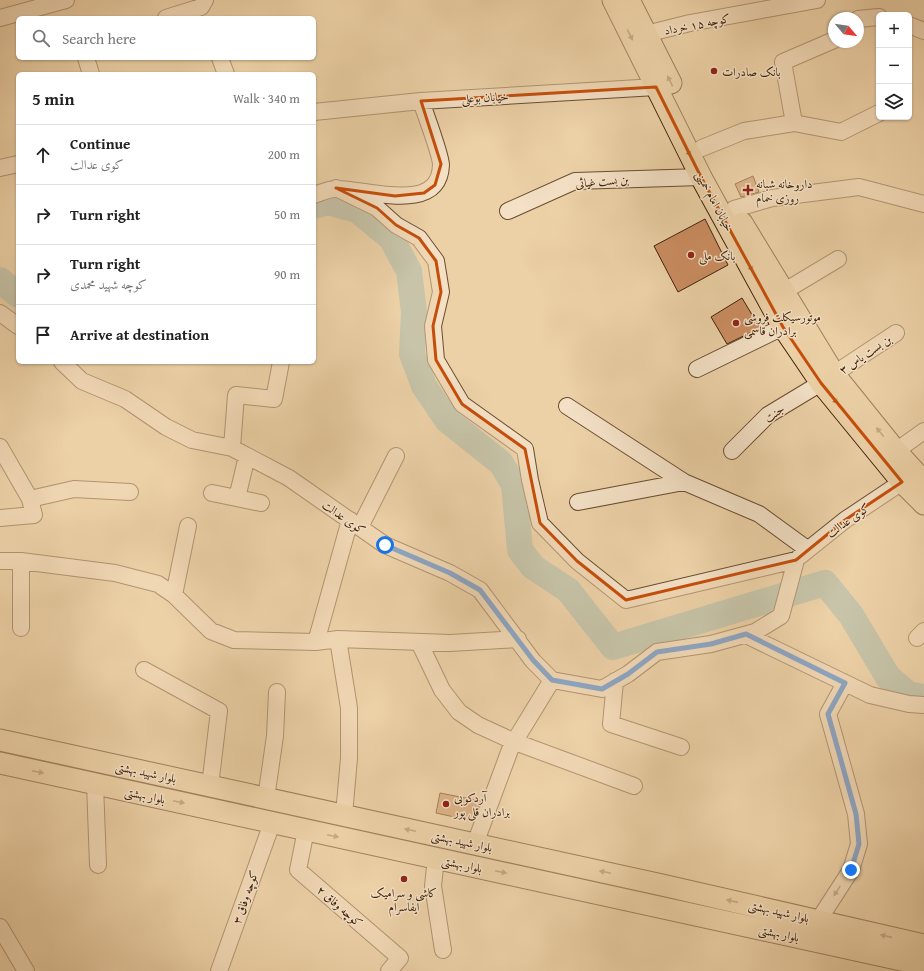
<!DOCTYPE html>
<meta charset="utf-8">
<style>
body{margin:0;font-family:"Gentium Book Plus",Amiri,serif;background:#f2f2f2;color:#222}
.controls{position:absolute;right:12px;top:12px;display:grid;overflow:hidden;border-radius:6px;box-shadow:0 1px 3px #0004}
.controls button{width:36px;height:36px;display:grid;place-items:center;padding:0;border:0;border-bottom:1px solid #e0e0e0;background:#fff;color:#222;font:20px sans-serif}
.compass{position:absolute;left:828px;top:12px;width:36px;height:36px;border-radius:50%;background:#fff;box-shadow:0 1px 3px #0004;rotate:119deg}
.stop{position:absolute;width:12px;height:12px;margin:-9px;border:3px solid #1a73e8;border-radius:50%;background:#fff}
.stop.end{background:#1a73e8;border-color:#fff;box-shadow:0 1px 4px #0008}
.list{margin:0;padding:0;list-style:none}
h2{display:flex;justify-content:space-between;align-items:center;height:52px;margin:0;padding:0 16px;font-size:17px}
h2 small{font-size:13px;font-weight:400;color:#767676}
.list li{display:grid;grid-template-columns:26px 1fr auto;gap:12px;align-items:center;box-sizing:border-box;height:60px;padding:0 16px;border-top:1px solid #e0e0e0}
.list b{display:block;font-size:15px;white-space:nowrap}
.list p{margin:0;font-size:13px;white-space:nowrap;color:#767676}
.list em{font-size:13px;font-style:normal;color:#767676}
.icon{flex:none;width:22px;height:22px;fill:none;stroke:currentColor;stroke-width:2;stroke-linecap:round;stroke-linejoin:round}
.map{position:relative;flex:none;width:924px;height:971px;overflow:hidden}
.search{position:absolute;background:#fff;box-shadow:0 1px 3px #0004;left:16px;top:16px;width:300px;height:44px;display:flex;align-items:center;gap:10px;box-sizing:border-box;padding:0 14px;border-radius:6px;color:#767676;font-size:15px}
.panel{position:absolute;background:#fff;box-shadow:0 1px 3px #0004;left:16px;top:72px;width:300px;height:292px;border-radius:6px}
.map>svg:first-child{display:block}
.lines{fill:none;stroke-linecap:round;stroke-linejoin:round}
.river{stroke:#9ab6ae;stroke-width:26}
.building{fill:#cb8d61;stroke:#3f2108}
.minor-casing{stroke:#6a4d30;stroke-width:18}
.major-casing{stroke:#3f2108;stroke-width:23}
.minor{stroke:#f3e0c5;stroke-width:16}
.major{stroke:#ecd0a6;stroke-width:21}
.oneway{fill:#967857}
.oneway2{fill:#998066}
.route{stroke:#1a73e8;stroke-width:5}
.marked{fill:none;stroke:#c64e0b;stroke-width:3;stroke-linejoin:round}
.poi-dot{fill:#8f2418;stroke:#f3e0c5;stroke-width:1.5}
.labels{text-anchor:middle;dominant-baseline:central;stroke-width:3;stroke-linejoin:round;paint-order:stroke}
.street-label{font-size:12px;fill:#3f2108;stroke:#f3e0c5}
.poi-label{font-size:12px;fill:#3f2108;stroke:#f3e0c5;text-anchor:start}
</style>
<div class="map">
<svg width="924" height="971" viewBox="0 0 924 971">
<rect width="100%" height="100%" fill="#ecd0a6"/>
<filter id="stains"><feTurbulence type="fractalNoise" baseFrequency=".005" numOctaves="4"/><feColorMatrix values="0 0 0 0 .2 0 0 0 0 .09 0 0 0 0 .02 0 0 0 .5 -.17"/></filter>
<radialGradient id="worn" r=".72"><stop offset=".6" stop-color="#630" stop-opacity="0"/><stop offset="1" stop-color="#630" stop-opacity=".3"/></radialGradient>
<g class="lines">
<path class="river" d="M314,206L327,202L357,210L391,238L409,271L414,312L412,354L424,386L447,420L501,463L514,485L520,550L533,567L568,590L613,647L825,583L851,615L888,677L908,694L924,697
M0,280L18,295"/>
</g>
<path class="building" d="M753,176L759,192L741,197L735,184Z
M705,219L728,265L678,292L654,246Z
M742,298L760,328L727,344L711,317Z
M440,793L481,801L473,821L436,813Z"/>
<g class="lines">
<g class="minor-casing">
<path id="minor" d="M0,18L66,0
M166,18L201,7L205,0
M858,19L879,17
M909,25L924,31
M646,34L690,23L817,0
M86,58L91,74
M220,58L226,74
M314,112L421,101L656,87
M794,123L841,132L879,113
M702,148L744,131L794,123L783,62L834,40
M0,168L18,164
M336,188L377,208L396,225L419,238L436,261L441,292L433,326L436,360L462,404L525,449L530,480L540,523L577,561L626,600L796,560
M314,195C321,193 330,188 337,189C368,189 439,215 441,165C441,155 425,113 421,101
M734,209L772,198L859,187L924,204
M508,211L575,181L701,177
M783,292L838,259
M0,313L18,326
M62,362L82,381L125,399L166,427L192,440L232,448L289,478L385,545L450,573L480,590L533,661L552,680L602,689L628,674L657,652L711,644L755,632L781,616L796,560
M697,369L783,327
M834,374L896,333
M567,406L684,482L759,514L807,549
M0,447L30,499L34,515L0,518
M232,448L236,395L274,399L281,362
M732,451L768,415L821,383
M896,451L924,431
M212,493L261,503
M237,498L247,456
M30,499L74,489L130,492
M578,502L684,482
M360,527L396,456
M800,556L845,520L902,482
M0,561H21L115,573L158,584L174,595L211,631L234,640L316,642L338,639L450,643L518,639
M21,561V628
M174,595L188,526
M746,635L870,695L909,704L924,705
M917,638L924,631
M338,639L349,708V758L344,815
M316,642L350,520
M419,642L442,690L459,712L478,725L515,742L634,786
M144,670L219,711L210,786
M615,681L611,724L681,747
M95,784L98,865
M266,798L275,736L277,692
M306,830L298,870L400,958L389,971
M475,844L511,747L552,680
M436,858L433,886L443,950
M818,921L851,870L859,844L856,814L828,714L845,683
M0,927L26,971
M219,971L272,823"/>
</g>
<g class="major-casing">
<path id="major" d="M613,0L701,177L783,327L821,383L902,482L924,504
M629,0L671,83
M742,223L834,374L896,451L924,482
M0,740L662,885L924,945
M0,763L924,965"/>
</g>
<use href="#minor" class="minor"/>
<use href="#major" class="major"/>
</g>
<defs><path id="oneway-solid" d="M-6-.8H1V-3.2L6.5 0L1 3.2V.8H-6Z"/></defs>
<g class="oneway">
<use href="#oneway-solid" transform="translate(630 35) rotate(63)"/>
<use href="#oneway-solid" transform="translate(670 81) rotate(-116)"/>
<use href="#oneway-solid" transform="translate(688 151) rotate(64)"/>
<use href="#oneway-solid" transform="translate(750 266) rotate(61)"/>
<use href="#oneway-solid" transform="translate(834 399) rotate(51)"/>
<use href="#oneway-solid" transform="translate(880 432) rotate(-129)"/>
<use href="#oneway-solid" transform="translate(38 772) rotate(12)"/>
<use href="#oneway-solid" transform="translate(179 802) rotate(12)"/>
<use href="#oneway-solid" transform="translate(410 830) rotate(-168)"/>
<use href="#oneway-solid" transform="translate(333 836) rotate(12)"/>
<use href="#oneway-solid" transform="translate(501 872) rotate(12)"/>
<use href="#oneway-solid" transform="translate(605 872) rotate(-168)"/>
<use href="#oneway-solid" transform="translate(732 901) rotate(-167)"/>
<use href="#oneway-solid" transform="translate(886 936) rotate(-167)"/>
</g>
<use class="oneway2" href="#oneway-solid" transform="translate(837 891) rotate(123)"/>
<g class="lines">
<path class="route" d="M385,545L450,573L480,590L533,660L552,680L602,689L628,674L657,652L711,644L746,634L845,683L828,714L856,814L859,844L851,870"/>
</g>
<path d="M0 0H924V971H0ZM656,87L701,177L783,327L821,383L902,482L845,520L796,560L626,600L577,561L540,523L525,449L462,404L436,360L433,326L441,292L436,261L419,238L396,225L377,208L336,188L395,196L424,193L435,185L441,164L421,101Z" fill="#ecd0a6" fill-opacity=".55" fill-rule="evenodd"/>
<path class="marked" d="M656,87L701,177L783,327L821,383L902,482L845,520L796,560L626,600L577,561L540,523L525,449L462,404L436,360L433,326L441,292L436,261L419,238L396,225L377,208L336,188L395,196L424,193L435,185L441,164L421,101Z"/>
<g class="poi-dot">
<circle cx="714" cy="71" r="4"/>
<path d="M746 184h4v4h4v4h-4v4h-4v-4h-4v-4h4z"/>
<circle cx="691" cy="255" r="4"/>
<circle cx="736" cy="323" r="4"/>
<circle cx="446" cy="804" r="4"/>
<circle cx="404" cy="879" r="4"/>
</g>
<g class="labels">
<g class="street-label">
<text transform="translate(697 24) rotate(-11)">کوچه ۱۵ خرداد</text>
<text transform="translate(485 97) rotate(-3)">خیابان بوعلی</text>
<text transform="translate(602 181) rotate(-5)">بن بست غیاثی</text>
<text transform="translate(715 201) rotate(62)">خیابان امام خمینی</text>
<text transform="translate(865 354) rotate(-34)">بن بست یاس ۳</text>
<text transform="translate(774 413) rotate(-36)">جنت</text>
<text transform="translate(344 517) rotate(35)">کوی عدالت</text>
<text transform="translate(848 520) rotate(-35)">کوی عدالت</text>
<text transform="translate(146 772) rotate(12)">بلوار شهید بهشتی</text>
<text transform="translate(145 795) rotate(12)">بلوار بهشتی</text>
<text transform="translate(462 841) rotate(12)">بلوار شهید بهشتی</text>
<text transform="translate(462 864) rotate(12)">بلوار بهشتی</text>
<text transform="translate(245 897) rotate(-71)">کوچه وفاق ۳</text>
<text transform="translate(340 906) rotate(41)">کوچه وفاق ۲</text>
<text transform="translate(779 911) rotate(13)">بلوار شهید بهشتی</text>
<text transform="translate(779 933) rotate(12)">بلوار بهشتی</text>
</g>
<g class="poi-label">
<text x="722" y="71">بانک صادرات</text>
<text x="756" y="183">داروخانه شبانه<tspan x="756" dy="14">روزی خمام</tspan></text>
<text x="699" y="255">بانک ملی</text>
<text x="744" y="316">موتورسیکلت فروشی<tspan x="744" dy="14">برادران قاسمی</tspan></text>
<text x="454" y="797">آردکوبی<tspan x="454" dy="14">برادران قلی پور</tspan></text>
<text x="404" y="892" text-anchor="middle">کاشی و سرامیک<tspan x="404" dy="14">ایفاسرام</tspan></text>
</g>
</g>
<rect width="100%" height="100%" filter="url(#stains)"/>
<rect width="100%" height="100%" fill="url(#worn)"/>
</svg>
<div class="controls">
<button>+</button>
<button>−</button>
<button><svg class="icon" aria-label="layers" viewBox="0 0 24 24"><path d="M12 4l9 5-9 5-9-5zM3 14l9 5 9-5"/></svg></button>
</div>
<svg class="compass" viewBox="-18 -18 36 36"><path d="M0-13l5 13h-10z" fill="#e53935"/><path d="M0 13l5-13h-10z" fill="#767676"/></svg>
<div class="stop" style="left:385px;top:545px"></div>
<div class="stop end" style="left:851px;top:870px"></div>
<div class="search"><svg class="icon" aria-label="search" viewBox="0 0 24 24"><circle cx="10" cy="10" r="6"/><path d="M15 15l6 6"/></svg>Search here</div>
<section class="panel">
<h2>5 min<small>Walk · 340 m</small></h2>
<ul class="list">
<li><svg class="icon" aria-label="ahead" viewBox="0 0 24 24"><path d="M12 20V5M6 11l6-6 6 6"/></svg><div><b>Continue</b><p>کوی عدالت</p></div><em>200 m</em></li>
<li><svg class="icon" aria-label="right" viewBox="0 0 24 24"><path d="M7 20v-9h11M14 6l5 5-5 5"/></svg><div><b>Turn right</b></div><em>50 m</em></li>
<li><svg class="icon" aria-label="right" viewBox="0 0 24 24"><path d="M7 20v-9h11M14 6l5 5-5 5"/></svg><div><b>Turn right</b><p>کوچه شهید محمدی</p></div><em>90 m</em></li>
<li><svg class="icon" aria-label="arrive" viewBox="0 0 24 24"><path d="M6 21V4h12l-3 4 3 4H6"/></svg><div><b>Arrive at destination</b></div></li>
</ul>
</section>
</div>
